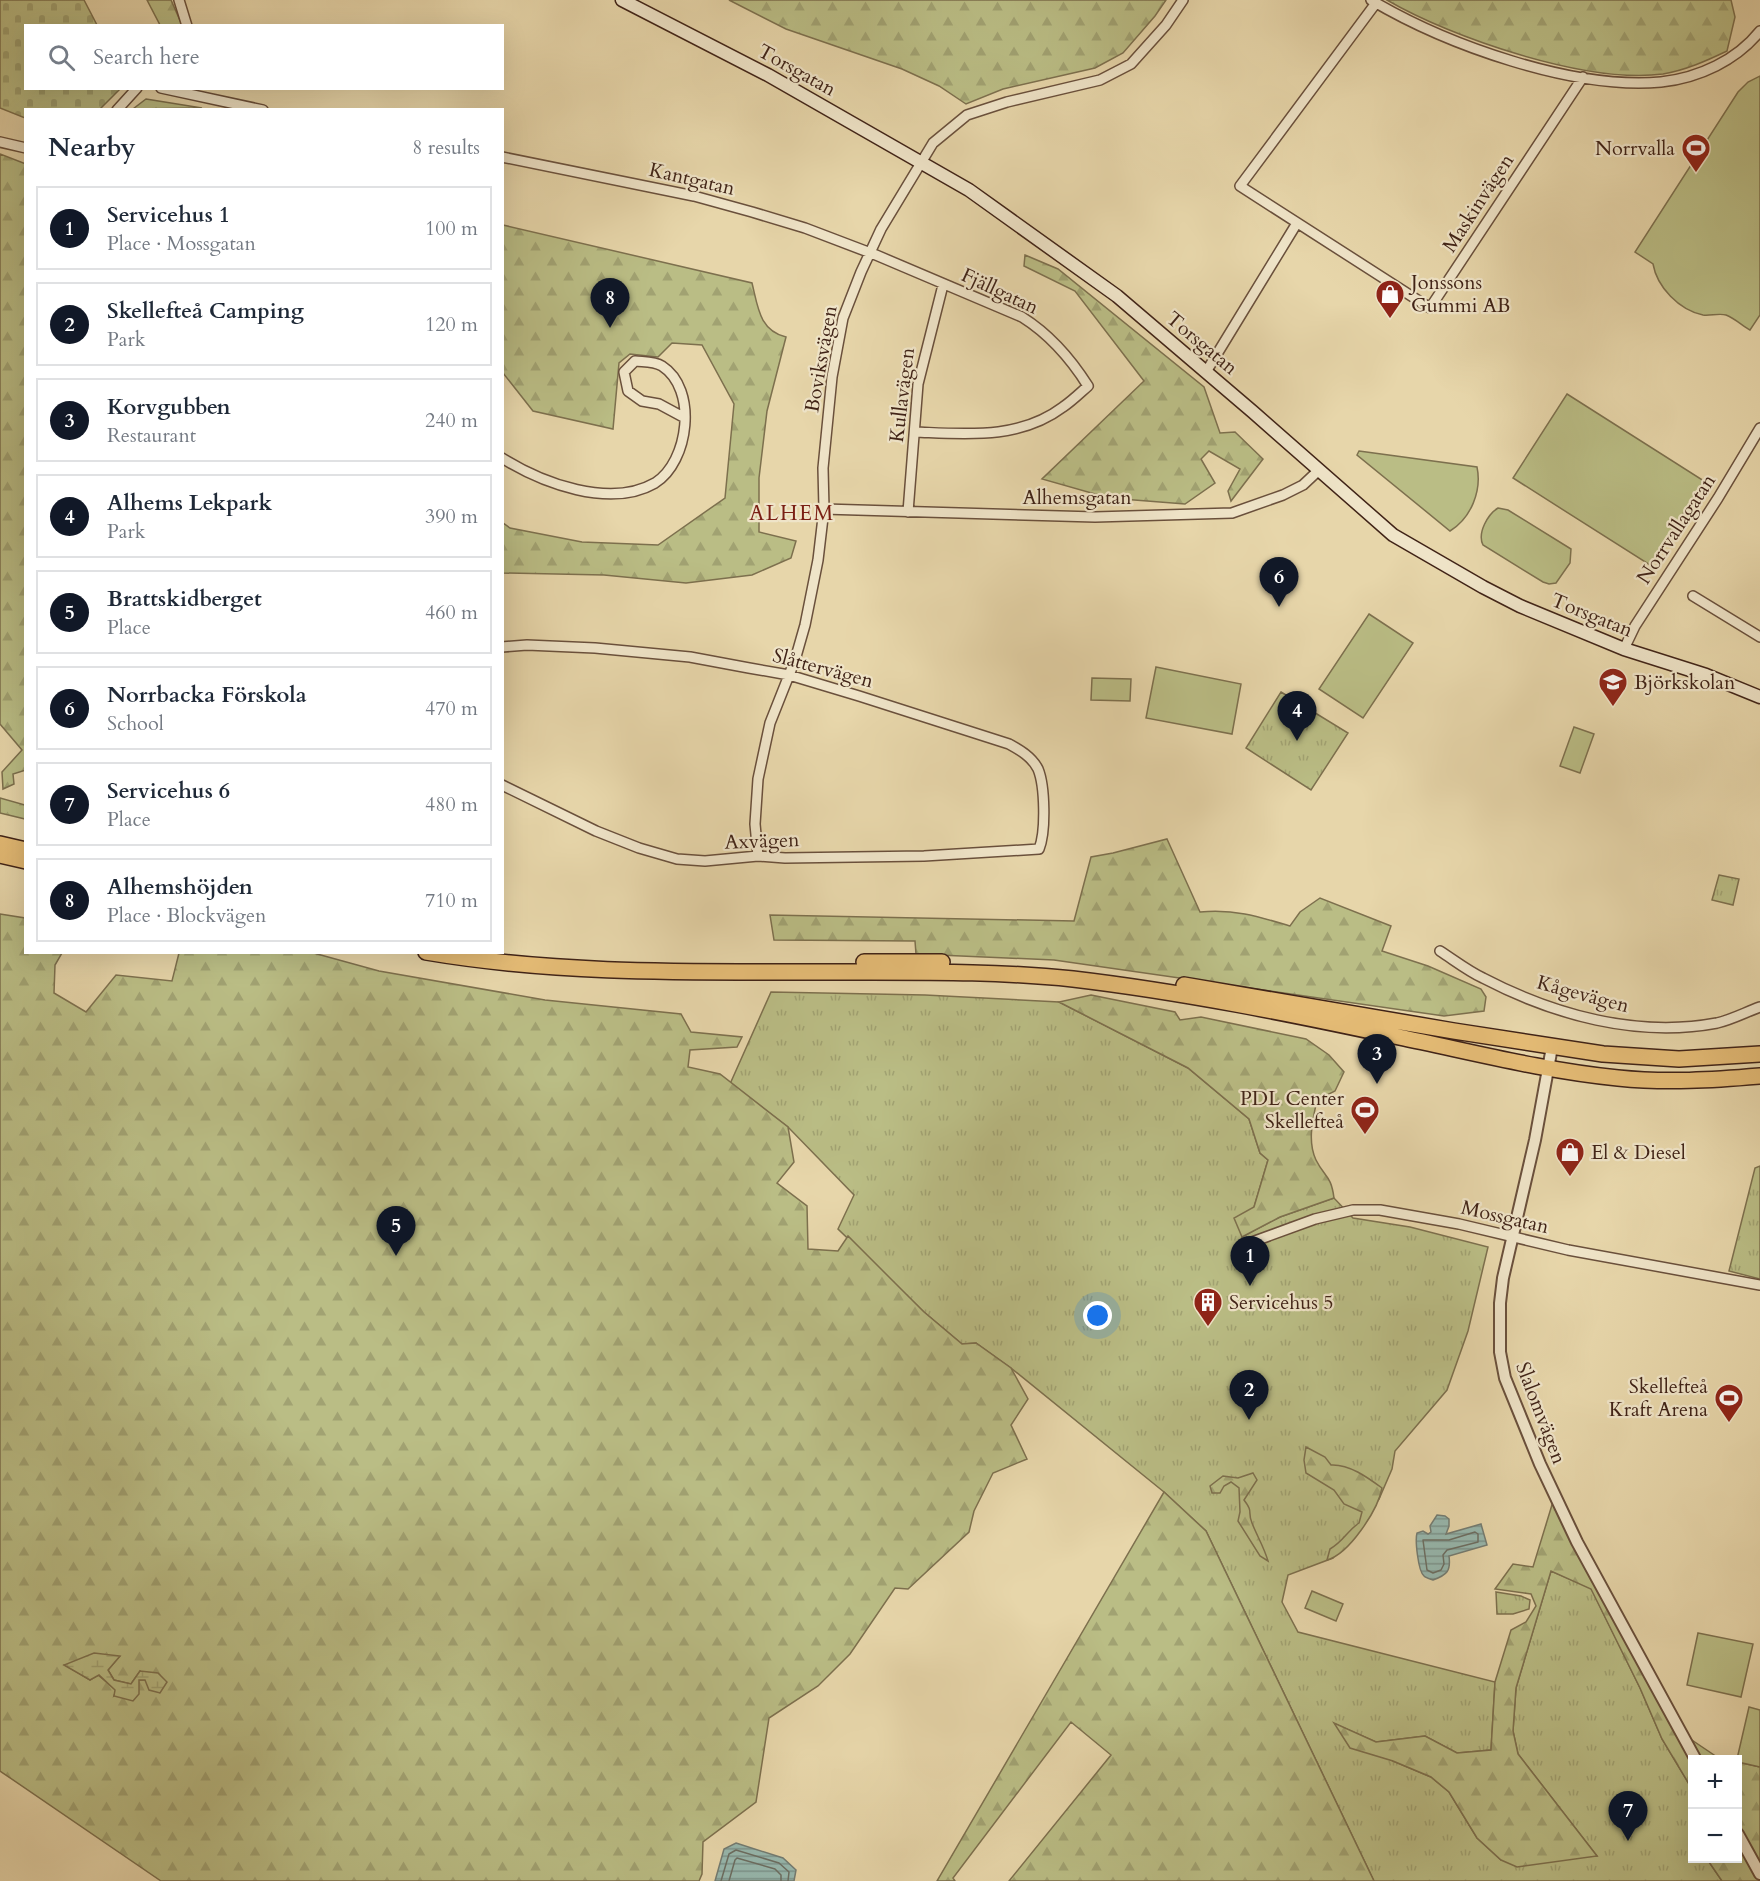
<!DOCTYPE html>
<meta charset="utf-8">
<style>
body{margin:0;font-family:Cardo,serif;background:#f2f2f3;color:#1f2937}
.controls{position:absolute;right:18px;bottom:18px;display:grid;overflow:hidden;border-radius:0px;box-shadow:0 6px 24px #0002}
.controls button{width:54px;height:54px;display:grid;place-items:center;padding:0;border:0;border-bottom:2px solid #e0e1e3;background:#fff;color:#1f2937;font:30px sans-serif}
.you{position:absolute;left:1098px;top:1316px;width:21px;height:21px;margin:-15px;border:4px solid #fff;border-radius:50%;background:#1a73e8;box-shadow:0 0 0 9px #1a73e833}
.badge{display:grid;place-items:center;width:39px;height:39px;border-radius:50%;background:#111827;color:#fff;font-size:20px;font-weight:700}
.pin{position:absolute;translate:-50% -50px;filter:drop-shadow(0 2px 3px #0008)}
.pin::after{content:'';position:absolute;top:32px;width:21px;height:18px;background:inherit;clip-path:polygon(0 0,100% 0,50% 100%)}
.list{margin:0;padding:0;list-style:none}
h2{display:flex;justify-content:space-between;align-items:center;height:78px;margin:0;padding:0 24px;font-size:26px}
h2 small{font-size:20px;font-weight:400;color:#747a83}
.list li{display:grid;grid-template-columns:39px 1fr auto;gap:18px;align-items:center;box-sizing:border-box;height:84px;margin:0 12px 12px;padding:0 12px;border:2px solid #e0e1e3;border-radius:0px}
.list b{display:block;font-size:22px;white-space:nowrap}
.list p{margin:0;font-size:20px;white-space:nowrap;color:#747a83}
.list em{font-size:20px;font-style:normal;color:#747a83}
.icon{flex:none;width:33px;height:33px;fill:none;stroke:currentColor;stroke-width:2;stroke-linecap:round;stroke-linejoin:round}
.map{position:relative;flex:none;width:1760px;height:1881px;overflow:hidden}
.search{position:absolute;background:#fff;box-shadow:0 6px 24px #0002;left:24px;top:24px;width:480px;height:66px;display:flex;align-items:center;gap:15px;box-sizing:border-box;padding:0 21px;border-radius:0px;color:#747a83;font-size:22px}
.panel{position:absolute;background:#fff;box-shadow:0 6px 24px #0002;left:24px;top:108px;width:480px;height:846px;border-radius:0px}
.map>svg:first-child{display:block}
.grass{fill:url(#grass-tufts);stroke:#7d704e;stroke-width:1.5}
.forest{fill:url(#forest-firs);stroke:#7d704e;stroke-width:1.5;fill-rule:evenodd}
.wetland{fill:url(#wetland-marsh);stroke:#7d704e;stroke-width:1.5}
.cemetery{fill:url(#cemetery-stones);stroke:#7d704e;stroke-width:1.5}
.pitch{fill:#babd85;stroke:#7d704e;stroke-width:1.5}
.water{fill:url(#water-rules);stroke:#747c72;stroke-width:1.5}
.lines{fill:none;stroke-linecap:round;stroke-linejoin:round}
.shore{stroke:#6c6e62;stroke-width:1.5}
.minor-casing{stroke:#6a503c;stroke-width:12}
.tertiary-casing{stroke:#6a503c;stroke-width:14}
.secondary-casing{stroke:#402317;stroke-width:15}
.trunk-casing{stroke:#402317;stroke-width:18}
.minor{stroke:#efe4c8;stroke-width:9}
.tertiary{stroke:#efe4c8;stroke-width:10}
.secondary{stroke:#efe4c8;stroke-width:12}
.trunk{stroke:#e4bb75;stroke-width:15}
.labels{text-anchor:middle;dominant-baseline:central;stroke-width:4.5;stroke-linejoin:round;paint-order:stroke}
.street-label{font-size:20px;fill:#402317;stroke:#efe4c8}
.poi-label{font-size:20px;fill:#402317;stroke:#efe4c8;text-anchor:start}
.neighbourhood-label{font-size:21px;letter-spacing:1.5px;fill:#7a1f14;stroke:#efe4c8}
</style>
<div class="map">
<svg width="1760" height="1881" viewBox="0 0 1760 1881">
<defs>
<pattern id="grass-tufts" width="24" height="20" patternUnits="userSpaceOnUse" patternTransform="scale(1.5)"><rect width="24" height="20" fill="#babd85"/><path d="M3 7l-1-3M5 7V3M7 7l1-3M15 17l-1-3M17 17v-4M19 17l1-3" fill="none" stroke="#a1a272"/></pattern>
<pattern id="forest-firs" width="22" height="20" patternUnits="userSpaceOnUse" patternTransform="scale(1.5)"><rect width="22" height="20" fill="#babd85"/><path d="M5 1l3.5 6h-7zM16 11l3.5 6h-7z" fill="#a1a272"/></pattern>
<pattern id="wetland-marsh" width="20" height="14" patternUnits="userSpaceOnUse" patternTransform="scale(1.5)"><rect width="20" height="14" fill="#babd85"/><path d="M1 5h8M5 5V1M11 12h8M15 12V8" fill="none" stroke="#a1a272"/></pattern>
<pattern id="cemetery-stones" width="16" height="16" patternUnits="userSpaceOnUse" patternTransform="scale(1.5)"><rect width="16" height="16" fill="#babd85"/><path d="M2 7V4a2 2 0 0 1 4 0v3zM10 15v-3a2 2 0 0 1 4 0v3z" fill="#a1a272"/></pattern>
<pattern id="water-rules" width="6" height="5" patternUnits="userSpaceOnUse" patternTransform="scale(1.5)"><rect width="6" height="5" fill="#97b8ae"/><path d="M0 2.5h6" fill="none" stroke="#7d958d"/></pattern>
</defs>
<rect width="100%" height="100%" fill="#e7d6aa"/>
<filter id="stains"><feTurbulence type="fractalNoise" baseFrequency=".00333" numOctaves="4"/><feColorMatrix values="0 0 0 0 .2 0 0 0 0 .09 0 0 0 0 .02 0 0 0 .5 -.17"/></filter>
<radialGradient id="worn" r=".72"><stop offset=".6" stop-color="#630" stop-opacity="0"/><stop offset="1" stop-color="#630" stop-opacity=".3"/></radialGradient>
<path class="grass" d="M1281,692L1348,733L1311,790L1246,748Z
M1719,875L1739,879L1733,905L1712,900Z
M771,992L925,995L1059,1002L1188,1068L1249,1119L1260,1153L1268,1160L1254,1207L1242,1237L1280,1217L1334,1198L1353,1218L1410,1227L1488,1247L1468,1331L1447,1390L1395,1451L1392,1469L1379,1499L1333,1558L1288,1575L1282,1602L1298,1632L1495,1682L1491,1750L1457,1753L1425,1736L1376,1742L1335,1724L1393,1761L1431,1777L1449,1792L1477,1838L1501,1860L1597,1856L1518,1754L1513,1731L1516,1688L1551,1571L1591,1588L1640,1688L1662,1739L1692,1789V1858L1707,1859L1722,1881H1374L1206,1531L1164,1492L1011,1368L976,1343L962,1344L924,1312L838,1229L854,1195L788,1127L730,1084Z
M1760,1166V1279L1729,1271L1755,1168Z
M1496,1592L1521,1596L1530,1600L1529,1609L1513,1614H1497Z"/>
<path class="forest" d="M147,0H171L182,25H160Z
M729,0H1166L1155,16L1123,53L1095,68L1003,89L966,104L939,86L902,69L786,29Z
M1387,0H1731L1735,17L1727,51C1706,61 1686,70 1663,74C1587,84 1452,38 1387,0Z
M146,99L202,108L133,109Z
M0,154L26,164V770L13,774L14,784L3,789L2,772L22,750L0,724Z
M503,225L752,283C758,307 759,330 786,337L767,411L759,478V532L796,541L791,558L752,575L686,583L604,575L503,573V523L510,528L582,542L658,545L725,498L734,404L702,345L672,343L658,357L630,354L619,363L613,429L533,411L503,373Z
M1025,255L1058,269L1204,387L1220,433L1235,432L1263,459L1231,501L1228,491L1240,469L1209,451L1201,459L1215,483L1185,504L1109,498L1042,479L1144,381L1075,291L1024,266Z
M0,798L25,805V819L0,813Z
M1167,839L1200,912C1235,909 1257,916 1290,926L1300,912L1320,898L1391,926L1382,951L1428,966L1481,989L1486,997L1484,1011L1444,1016L1054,960L916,954L915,941L774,940L770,915L1074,921L1091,857L1113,853Z
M0,914L25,918L26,952L62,953L55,965L54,993L86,1012L116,975L172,981L179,953L310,952L379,971L545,1000L681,1014L691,1032L742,1037L737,1047L690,1050L688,1067L720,1074L788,1127L794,1162L777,1183L807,1206L808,1249L838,1251L848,1236L924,1312L962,1344L976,1343L1011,1368L1028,1399L1011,1425L1027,1459L993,1473L974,1511L969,1532L908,1589L895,1588L850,1654L818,1686L769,1718L756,1802L703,1842L702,1874L699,1881H161L0,1771ZM119,1657L108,1670L114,1680L131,1684L140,1671L160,1693L146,1680H138L114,1696L116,1690L98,1675L90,1680L65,1665Z
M1091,995L1175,1012L1180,1020L1201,1017L1306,1039L1329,1055L1344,1072L1335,1091L1317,1100C1313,1119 1307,1141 1316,1160C1325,1178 1331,1175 1334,1198L1280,1217L1242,1237L1234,1218L1254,1207L1268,1160L1260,1153L1249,1119L1188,1068L1059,1002Z
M1306,1447L1325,1457L1331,1465C1349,1464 1367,1477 1382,1488C1378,1510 1349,1554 1327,1560L1330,1549C1344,1541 1347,1531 1359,1523L1362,1512L1344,1504L1334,1490L1306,1473L1304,1460Z
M1253,1473L1257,1480L1244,1500C1254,1513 1247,1511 1252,1523C1257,1536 1264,1547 1268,1561L1260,1556L1238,1521L1240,1512L1239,1488L1231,1482L1224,1486L1220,1493H1212L1210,1486L1223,1476L1238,1478Z
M1164,1492L1206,1531L1374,1881H1009L1111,1755L1071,1722L953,1878L955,1881H937Z
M1555,1495L1680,1732L1720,1759L1692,1760V1789L1662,1739L1640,1688L1591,1589L1551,1571L1516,1688L1513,1731L1518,1754L1597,1856L1517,1867L1501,1860L1477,1838L1449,1792L1431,1777L1393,1761L1350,1748L1334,1723L1376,1742L1425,1736L1457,1753L1491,1750L1495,1682L1511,1630L1526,1622L1536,1606L1531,1594L1495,1589L1513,1564L1533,1567Z
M1738,1762L1760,1767V1881H1722L1707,1859L1738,1858Z"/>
<path class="wetland" d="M94,1653L120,1656L108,1670L114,1680L131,1684L140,1671L158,1673L167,1682L160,1693L149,1690L145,1680H139V1694L133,1701L114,1696L115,1690L99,1675L90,1680L64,1665Z"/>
<path class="cemetery" d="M0,0H84L97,25L26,26V88L120,89L100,109L26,110L25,118L0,108Z"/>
<path class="pitch" d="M1760,76V315L1750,330C1743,326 1734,318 1726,315C1719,313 1710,316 1703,315C1679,310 1657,287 1653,264L1635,252L1738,92L1748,82Z
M1567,394L1704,481L1650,565L1513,478Z
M1359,451L1477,467C1482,491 1471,518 1450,531L1357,455Z
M1498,508L1508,510L1571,549L1570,563L1556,583L1549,584L1543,582L1483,545C1477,533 1488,514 1498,508Z
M1369,614L1413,643L1363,718L1319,689Z
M1156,667L1241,684L1232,734L1146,718Z
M1092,678L1131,679L1130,701L1091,700Z
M1574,727L1594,734L1580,773L1560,766Z
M1312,1591L1343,1604L1336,1621L1305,1608Z
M1698,1633L1753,1644L1741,1697L1687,1685Z
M1749,1707L1760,1710V1767L1738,1762L1737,1759Z"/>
<path class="water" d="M1437,1515L1445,1516L1449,1519V1526L1446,1534L1481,1524L1487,1545L1449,1556C1451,1571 1447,1575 1433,1580C1430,1579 1426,1578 1424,1576C1418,1571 1415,1540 1417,1533L1423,1531L1428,1534L1431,1532L1430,1526Z
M736,1843L783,1858L796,1870L794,1881H715L724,1849Z"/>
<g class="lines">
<path class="shore" d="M1475,1532L1478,1534V1542L1447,1550L1443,1555L1444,1564L1441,1570L1433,1573L1427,1570L1423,1540H1449Z
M721,1881L729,1854L736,1850L779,1863L789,1872L788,1881
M729,1881L735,1860L737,1858L775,1869L781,1875V1881"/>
<g class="minor-casing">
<path id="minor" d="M179,0L187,26
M1371,0C1447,45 1573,90 1661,82C1699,78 1737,60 1760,31
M1376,3L1240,186L1430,308L1583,77
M161,88L263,110
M117,110L137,88
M0,142L26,148
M502,157L694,196L752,212L805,228L876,255L1022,317C1049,334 1071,359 1088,386C1080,393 1072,401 1063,407C1019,440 966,434 915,432
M1206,372L1297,223
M502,458C542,483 610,509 655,483C689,462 698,389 662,366C654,361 644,362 635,361L624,372L628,391L642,401L659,404L685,418
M824,509L1095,517L1232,513L1283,495L1303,485L1319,470
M908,512L918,384L943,285
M1693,596L1760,637
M502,647L527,645L595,648L690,657L749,668L789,675L859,696L1009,744C1020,750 1032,757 1038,769C1045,786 1046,832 1039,849L924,856L785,858L758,856L705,861L677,859L639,848L596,831L502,785
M1624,649L1635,626L1718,498L1760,428
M758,856L755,824L758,779L770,723L795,660L805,625L818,560L824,509L823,468L832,377L843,318L861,272L881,229L933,143L967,115L1007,102L1100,80L1131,64L1166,25L1183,0
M1440,951C1454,960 1468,971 1483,978C1554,1015 1637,1038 1717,1023C1731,1020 1746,1012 1760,1007
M1244,1245L1315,1219L1353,1210H1380L1459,1224L1568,1250L1760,1285"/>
</g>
<g class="tertiary-casing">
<path id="tertiary" d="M1552,1047L1535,1140L1503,1278L1500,1303V1352L1505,1378L1540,1464L1577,1542L1696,1760
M1738,1834L1760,1874"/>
</g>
<g class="secondary-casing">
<path id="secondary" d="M622,0L768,75L969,190L1117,296L1253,412L1393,535L1483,587L1520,606L1624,649L1706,675L1760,697"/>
</g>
<g class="trunk-casing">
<path id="trunk" d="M0,844L26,850
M0,855L26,861
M426,952C573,977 723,971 871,972C939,972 1006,972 1073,979C1183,992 1292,1014 1399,1037C1472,1052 1545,1071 1618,1078C1666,1083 1713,1080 1760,1076
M864,962H942
M1184,985L1454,1031L1603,1054L1679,1059L1760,1054"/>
</g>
<use href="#minor" class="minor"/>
<use href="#tertiary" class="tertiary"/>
<use href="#secondary" class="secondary"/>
<use href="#trunk" class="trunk"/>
</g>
<defs>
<g id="stadium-pin" transform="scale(1.5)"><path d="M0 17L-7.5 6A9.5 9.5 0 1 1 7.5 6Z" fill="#8f2418" stroke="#efe4c8"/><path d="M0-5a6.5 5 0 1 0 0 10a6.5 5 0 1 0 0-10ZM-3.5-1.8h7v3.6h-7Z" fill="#fff"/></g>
<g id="shop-pin" transform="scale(1.5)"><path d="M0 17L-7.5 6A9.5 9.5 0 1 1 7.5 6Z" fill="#8f2418" stroke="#efe4c8"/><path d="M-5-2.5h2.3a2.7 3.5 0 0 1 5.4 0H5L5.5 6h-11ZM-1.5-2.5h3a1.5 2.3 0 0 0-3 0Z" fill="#fff"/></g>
<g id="school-pin" transform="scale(1.5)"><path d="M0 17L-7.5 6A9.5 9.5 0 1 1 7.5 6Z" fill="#8f2418" stroke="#efe4c8"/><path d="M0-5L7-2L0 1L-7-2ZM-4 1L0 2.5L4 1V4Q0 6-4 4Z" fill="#fff"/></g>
<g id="building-pin" transform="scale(1.5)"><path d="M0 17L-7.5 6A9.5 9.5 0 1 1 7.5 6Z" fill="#8f2418" stroke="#efe4c8"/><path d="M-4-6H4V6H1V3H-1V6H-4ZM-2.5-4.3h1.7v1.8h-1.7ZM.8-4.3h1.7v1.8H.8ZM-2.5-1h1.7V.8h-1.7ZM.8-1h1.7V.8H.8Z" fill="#fff"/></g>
</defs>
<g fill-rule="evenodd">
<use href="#stadium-pin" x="1696" y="148"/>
<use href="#shop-pin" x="1390" y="294"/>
<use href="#school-pin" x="1613" y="682"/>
<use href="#stadium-pin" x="1365" y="1110"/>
<use href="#shop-pin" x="1570" y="1152"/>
<use href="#building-pin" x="1208" y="1302"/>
<use href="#stadium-pin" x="1729" y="1398"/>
</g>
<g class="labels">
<g class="street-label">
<text transform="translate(797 70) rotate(29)">Torsgatan</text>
<text transform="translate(692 179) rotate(13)">Kantgatan</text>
<text transform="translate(1478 203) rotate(-57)">Maskinvägen</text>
<text transform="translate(1000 291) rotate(25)">Fjällgatan</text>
<text transform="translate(1202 343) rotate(40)">Torsgatan</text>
<text transform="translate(821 359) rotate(-80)">Boviksvägen</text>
<text transform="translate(902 395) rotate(-83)">Kullavägen</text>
<text x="1077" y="497">Alhemsgatan</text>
<text transform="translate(1676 529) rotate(-57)">Norrvallagatan</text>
<text transform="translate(1592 615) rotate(22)">Torsgatan</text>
<text transform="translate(823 668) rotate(15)">Slåttervägen</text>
<text transform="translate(762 841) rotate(-2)">Axvägen</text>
<text transform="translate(1583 994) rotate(15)">Kågevägen</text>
<text transform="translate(1505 1217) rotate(13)">Mossgatan</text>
<text transform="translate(1541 1413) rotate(69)">Slalomvägen</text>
</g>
<g class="poi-label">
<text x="1675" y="148" text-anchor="end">Norrvalla</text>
<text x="1411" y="282">Jonssons<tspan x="1411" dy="23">Gummi AB</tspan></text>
<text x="1634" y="682">Björkskolan</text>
<text x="1344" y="1098" text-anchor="end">PDL Center<tspan x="1344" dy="23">Skellefteå</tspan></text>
<text x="1591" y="1152">El &amp; Diesel</text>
<text x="1229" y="1302">Servicehus 5</text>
<text x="1708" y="1386" text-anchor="end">Skellefteå<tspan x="1708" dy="23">Kraft Arena</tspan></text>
</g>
<g class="neighbourhood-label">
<text x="792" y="513">ALHEM</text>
</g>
</g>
<rect width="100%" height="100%" filter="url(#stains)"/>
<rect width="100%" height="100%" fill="url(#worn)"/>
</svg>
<div class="controls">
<button>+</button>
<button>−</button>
</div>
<div class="you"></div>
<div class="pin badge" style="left:1250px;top:1286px">1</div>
<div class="pin badge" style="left:1249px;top:1420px">2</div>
<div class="pin badge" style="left:1377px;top:1084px">3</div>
<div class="pin badge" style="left:1297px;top:741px">4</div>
<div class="pin badge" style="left:396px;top:1256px">5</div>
<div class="pin badge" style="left:1279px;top:607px">6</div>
<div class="pin badge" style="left:1628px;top:1841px">7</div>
<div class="pin badge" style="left:610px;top:328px">8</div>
<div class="search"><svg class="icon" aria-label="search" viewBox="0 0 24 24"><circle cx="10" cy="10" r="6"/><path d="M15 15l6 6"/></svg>Search here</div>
<section class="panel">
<h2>Nearby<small>8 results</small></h2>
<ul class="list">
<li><span class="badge">1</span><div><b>Servicehus 1</b><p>Place · Mossgatan</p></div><em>100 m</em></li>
<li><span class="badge">2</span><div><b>Skellefteå Camping</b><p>Park</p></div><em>120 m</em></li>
<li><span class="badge">3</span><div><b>Korvgubben</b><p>Restaurant</p></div><em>240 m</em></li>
<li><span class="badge">4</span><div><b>Alhems Lekpark</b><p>Park</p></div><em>390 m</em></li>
<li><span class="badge">5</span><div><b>Brattskidberget</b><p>Place</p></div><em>460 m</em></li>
<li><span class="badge">6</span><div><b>Norrbacka Förskola</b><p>School</p></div><em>470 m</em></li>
<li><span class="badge">7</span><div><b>Servicehus 6</b><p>Place</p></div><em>480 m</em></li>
<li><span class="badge">8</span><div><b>Alhemshöjden</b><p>Place · Blockvägen</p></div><em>710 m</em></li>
</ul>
</section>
</div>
